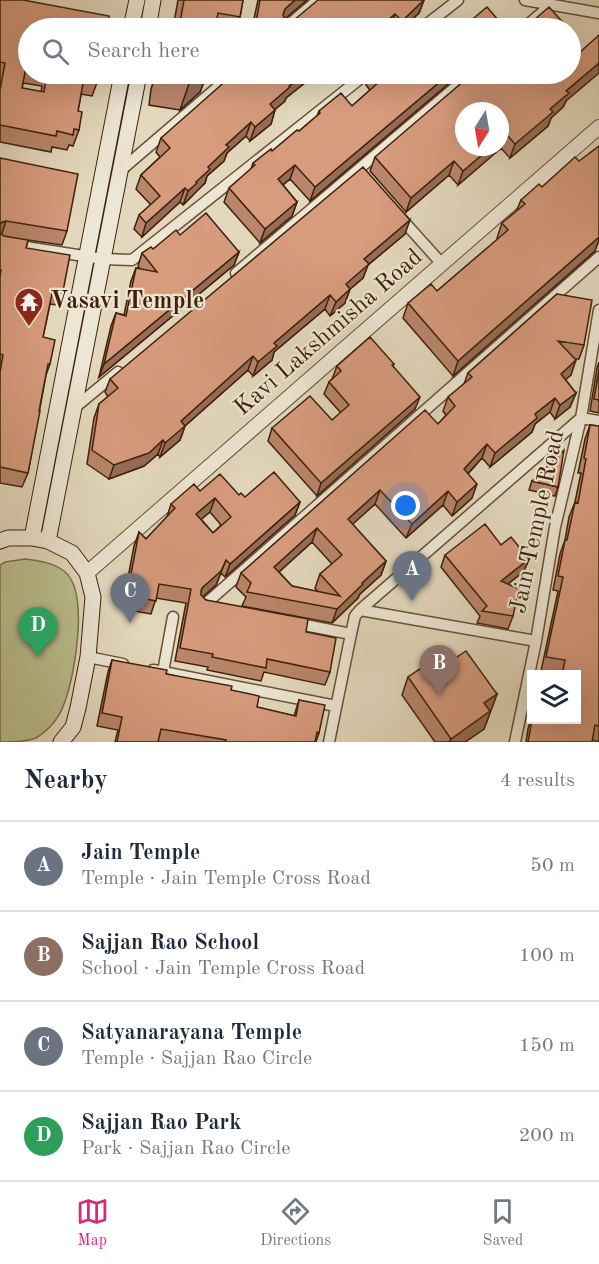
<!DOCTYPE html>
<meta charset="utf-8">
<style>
body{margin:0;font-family:"Old Standard TT",serif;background:#f2f2f3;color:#1f2937}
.controls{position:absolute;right:18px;bottom:18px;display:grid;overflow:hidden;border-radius:0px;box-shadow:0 6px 24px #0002}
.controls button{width:54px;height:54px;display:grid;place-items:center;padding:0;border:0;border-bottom:2px solid #e0e1e3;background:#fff;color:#1f2937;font:30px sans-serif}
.compass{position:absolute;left:455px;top:102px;width:54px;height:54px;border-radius:50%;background:#fff;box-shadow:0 6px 24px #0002;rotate:191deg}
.you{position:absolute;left:406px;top:506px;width:21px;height:21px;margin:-15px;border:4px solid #fff;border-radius:50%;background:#1a73e8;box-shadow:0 0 0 9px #1a73e833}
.badge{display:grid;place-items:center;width:39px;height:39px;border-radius:50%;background:#db2777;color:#fff;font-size:20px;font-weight:700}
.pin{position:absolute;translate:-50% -50px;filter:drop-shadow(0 2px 3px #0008)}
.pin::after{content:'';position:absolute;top:32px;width:21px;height:18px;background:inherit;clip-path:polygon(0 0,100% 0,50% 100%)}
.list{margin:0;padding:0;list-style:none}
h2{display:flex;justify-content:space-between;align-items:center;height:78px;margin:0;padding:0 24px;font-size:26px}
h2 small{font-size:20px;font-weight:400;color:#747a83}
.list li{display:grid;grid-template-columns:39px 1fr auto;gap:18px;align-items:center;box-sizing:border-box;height:90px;padding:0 24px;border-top:2px solid #e0e1e3}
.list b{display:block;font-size:22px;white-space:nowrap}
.list p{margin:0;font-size:20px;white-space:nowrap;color:#747a83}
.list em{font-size:20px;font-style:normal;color:#747a83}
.icon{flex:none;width:33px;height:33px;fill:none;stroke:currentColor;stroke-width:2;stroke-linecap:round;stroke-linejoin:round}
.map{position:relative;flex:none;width:599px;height:742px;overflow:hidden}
.search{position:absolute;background:#fff;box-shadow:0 6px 24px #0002;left:18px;right:18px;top:18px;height:66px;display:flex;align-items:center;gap:15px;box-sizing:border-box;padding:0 21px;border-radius:33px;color:#747a83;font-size:22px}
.sheet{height:438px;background:#fff}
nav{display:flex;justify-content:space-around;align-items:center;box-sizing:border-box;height:84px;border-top:2px solid #e0e1e3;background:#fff;font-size:16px;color:#747a83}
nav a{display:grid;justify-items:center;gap:3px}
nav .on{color:#db2777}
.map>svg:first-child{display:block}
.green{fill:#babd8d;stroke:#7c6f4b;stroke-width:1.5}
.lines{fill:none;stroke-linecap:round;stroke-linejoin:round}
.minor-casing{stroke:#684f36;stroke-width:13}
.tertiary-casing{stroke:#684f36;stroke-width:16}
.secondary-casing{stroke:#3f2109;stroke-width:17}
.minor{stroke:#ede6d4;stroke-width:10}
.tertiary{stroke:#ede6d4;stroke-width:14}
.secondary{stroke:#ede6d4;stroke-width:15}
.wall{fill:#b9856c;stroke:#3f2109;stroke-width:1.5;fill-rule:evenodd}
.shaded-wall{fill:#966c58;stroke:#3f2109;stroke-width:1.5}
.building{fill:#d79b7e;stroke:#3f2109;stroke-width:1.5;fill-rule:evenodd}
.labels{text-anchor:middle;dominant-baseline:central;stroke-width:4.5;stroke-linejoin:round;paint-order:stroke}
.poi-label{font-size:24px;font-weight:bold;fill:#3f2109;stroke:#ede6d4;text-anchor:start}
.street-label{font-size:24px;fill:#3f2109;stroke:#ede6d4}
</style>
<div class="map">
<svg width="599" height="742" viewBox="0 0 599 742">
<rect width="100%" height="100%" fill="#e3d8bd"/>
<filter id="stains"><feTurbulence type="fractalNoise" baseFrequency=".00333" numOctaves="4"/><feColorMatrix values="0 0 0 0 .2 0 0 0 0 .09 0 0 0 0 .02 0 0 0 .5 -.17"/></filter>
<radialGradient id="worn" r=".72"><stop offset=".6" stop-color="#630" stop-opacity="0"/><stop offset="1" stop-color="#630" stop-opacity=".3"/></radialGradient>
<path class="green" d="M25,559C39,561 52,562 64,571C90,591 75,676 64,704C59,718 49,730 36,738C26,742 11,742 0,742V565L5,562Z"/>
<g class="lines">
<g class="minor-casing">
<path id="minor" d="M525,0L599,13
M285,28L318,0
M422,28L458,0
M524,28L551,5
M120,171L233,74
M398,215L442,264
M0,243L103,259L132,260L366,74
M236,273L471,74
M73,409L118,372
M208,607L203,606L599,257
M360,610L536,641
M294,623L351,634
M88,657L123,664
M153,670L336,706
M163,672L173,617
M329,742L351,634L355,616L360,610L581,418L599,421
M515,742L536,641L555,527L581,418L599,310"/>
</g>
<g class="tertiary-casing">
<path id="tertiary" d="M87,573L599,127"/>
</g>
<g class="secondary-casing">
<path id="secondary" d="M131,28L137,0
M148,28L153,0
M32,538L122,74
M0,541L8,538H32L48,541L72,553L87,573L93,597L88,657L78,708L73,727L61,742
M48,541L139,74"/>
</g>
<use href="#minor" class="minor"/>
<use href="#tertiary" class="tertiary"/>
<use href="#secondary" class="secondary"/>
</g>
<path class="wall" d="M0,0L28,28V74H99L98,80L92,96L81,94L78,111L79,130L73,146L69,145L67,150L52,147L51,152L0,142ZM23,83L42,86L41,92L22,88Z
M178,0H243L240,17L236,28H173Z
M258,0H307L284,19L291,22L424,0L419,13L403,28H391L390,27L389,28H252Z
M155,74H207L200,92L180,110L149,105L151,89L154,80Z
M244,74H316L286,98L285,101L275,109L271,124L250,141L246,136L227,153L224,161L207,176L205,183L193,194L192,196L183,205L180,202L142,237L134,229L139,215L151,205L136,189L141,175L160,157L156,152L161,138L243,80Z
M370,74H460L310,201L290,179L283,185L297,202L292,216L260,243L224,202L229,188L251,169L253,163L272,151L299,131L317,116L319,111L352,106L370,90L366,85Z
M566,101L563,107L551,118L548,126L510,158L501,148L458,185L449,175L406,212L370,171L375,157Z
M0,158L67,231L62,245L28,240L26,248L63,291L58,305L50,304L43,337L50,364L46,375L28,473L22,487L0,483Z
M521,200L595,251L453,376L403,318L408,303L437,291L498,239L497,238L502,223L516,212Z
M405,234L368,265L363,278L350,289L345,303L330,316L325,309L274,352L272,360L253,376L248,370L185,426L180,440L160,457L158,454L144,466L109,479L87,464L94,418L99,404L108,397L105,392L110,379Z
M180,235L239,252L234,265L99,377L111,326L116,313L124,315L131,281L136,268L140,269L138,266L142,253L153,249Z
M557,294L584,345L579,359H574L571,375L565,379L576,393L570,407L555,419L550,412L535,424L532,432L490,467L482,458L468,474L472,498L452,516L443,505L406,538L375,504L352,524L386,561L381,575L360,594L358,598L332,623L242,606L246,597L236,587L241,573L438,424L446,415L443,411L448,397L464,384L468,373ZM312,542L332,564L320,574L315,588L318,592L292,586L279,572Z
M599,362V413L590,411L597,368Z
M394,364L393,366L415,409L317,496L268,441L272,428L332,420L341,413L324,394L329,382L332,379L337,366Z
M590,425L599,426V740L598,742L592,740V742H526L528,729L531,719L576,720V675H558L541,671L558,591L553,590L560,554L565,540L569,517L575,502L581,473H578L585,439Z
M532,481L558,487L555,496L529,490Z
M200,491L239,495L245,497L300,502L295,515L225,577L221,573L216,585L202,597L206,600L306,632L330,672L325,685L264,672L261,681L207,670L208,667L175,661L186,603L156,598L151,614L122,609L134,546L139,532L146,539L167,517L171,504ZM210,512L221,525L213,533L201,519Z
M501,545L529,559L524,571L508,584L513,616L508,629L477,623L480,616L441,567L445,555Z
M454,659L497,694L484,729L465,742H435L402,695L408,677Z
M112,660L231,690L257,707L294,716L299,700L319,733L316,742H115L118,730L97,726L108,672Z"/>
<path class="shaded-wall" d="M295,0H307L280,23L285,9Z
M424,0L419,13L403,28H399L402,21Z
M395,14L390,27L389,28H378Z
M368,21L365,28H359Z
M256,22L284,24L283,28H254Z
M599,63V73L566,101L563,107L551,118L548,126L510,158L515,144L550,109L566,91Z
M197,74H207L200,92L180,110L191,78Z
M305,74H316L286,98L285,101L265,118L270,104L289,86Z
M449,74H460L310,201L315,187Z
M275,110L271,124L250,141L255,127Z
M251,122L246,136L227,153L224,161L207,176L205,183L183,205L188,191L226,145Z
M506,134L501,148L458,185L463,171L491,147H500V139Z
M454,161L449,175L406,212L411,198Z
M295,165L290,179L273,193L278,179Z
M185,188L180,202L142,237L146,223Z
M297,202L292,216L260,243L265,229Z
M410,220L405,234L368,265L363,278L341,297L346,284L364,259Z
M6,221L1,236H0V224L2,222Z
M599,237V240L595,251L453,376L458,361Z
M239,252L234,265L99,377L104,364Z
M350,289L345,303L330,316L336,302Z
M330,295L325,309L274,352L272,360L253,376L258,362L274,343Z
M253,356L248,370L185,426L180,440L160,457L165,443L181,421Z
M576,360L571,375L556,388L561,374Z
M576,393L570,407L555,419L560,405Z
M420,397L415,409L317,496L321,483Z
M555,398L550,412L535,424L532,432L490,467L495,453L535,414Z
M163,440L158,454L144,466L109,479L114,465Z
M487,444L482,458L459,483L464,469Z
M477,484L472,498L452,516L457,502Z
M380,490L375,504L343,533L348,519Z
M448,491L443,505L406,538L412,524Z
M215,498L210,512L192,527L196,514Z
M300,502L295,515L225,577L230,564Z
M317,528L312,542L269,581L274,567Z
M529,559L524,571L497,593L501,581Z
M226,560L216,585L198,601L196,604L202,588Z
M386,561L381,575L360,594L358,598L332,623L337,609L362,583Z
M497,694L484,729L465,742H449L451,739L484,703Z"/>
<path class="building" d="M0,0H23L109,16L107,28H28V67H26L22,88L44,92L47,74H99L98,80L84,78L78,111L82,112L79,130L74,129L73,135L57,131L56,136L0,125V90L5,63L0,62Z
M184,0H243L240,17L218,13L215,28H179Z
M260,0H295L285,9L283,15L285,20L291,22L294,20L318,0H424L402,21L395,14L378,28H374L368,21L359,28H279L284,24L256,22Z
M487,7L505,28H462Z
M549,7L568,28H520L528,21L534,20Z
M437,21L443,28H428Z
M599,35V63L566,91L569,93L550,109L553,112L515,144L506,134L500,139V111H464V147H491L463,171L454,161L411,198L375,157L472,74H570V43L579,53Z
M163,74H197L191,78Z
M246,74H305L289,86L290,87L270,104L275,110L255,127L251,122L226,145L229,147L208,167L210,169L196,182L197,183L188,191L185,188L146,223L139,215L160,196L141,175L170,148L161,138L229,78L245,81Z
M373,74H449L315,187L295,165L278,179L297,202L265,229L229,188L255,165L253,163L271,149L272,151L297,130L299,131L320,113L319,111L341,93L352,106L380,81Z
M599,146V237L458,361L408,303L431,284L437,291L508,230L502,223L525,204L521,200L539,184L542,187L575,157L579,161Z
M0,158L78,174L67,231L6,221L2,222L0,224Z
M363,167L410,220L364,259L369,264L346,284L350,289L336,302L330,295L274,343L277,346L258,362L253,356L181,421L185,426L165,443L163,440L149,453L114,465L92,450L99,404L118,388L110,379Z
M206,213L239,252L104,364L116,313L126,316L136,268L157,272L142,253L151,247L153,249L176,230L180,235Z
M0,233L4,236L28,240L26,248L70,255L63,291L53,289L43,337L55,340L50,364H48L39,411H40L28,473L0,467V372L3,355L0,354V277L1,270H0Z
M557,294L592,300L584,345L558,341L576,360L561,374L576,393L560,405L555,398L535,414L537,418L495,453L487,444L464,469L477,484L457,502L448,491L412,524L380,490L348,519L386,561L362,583L363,584L337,609L247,592L251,583L241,573L425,410L438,424L455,406L448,397L472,377L468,373ZM317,528L342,555L320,574L340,596L292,586L274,567Z
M370,337L394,364L392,365L420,397L321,483L272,428L310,396L332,420L349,405L329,382L341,371L337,366Z
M599,370V400L594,399Z
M590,425L599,426V726L595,725L592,742H528L532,720H576V675H562L565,660L546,657L563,577L558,576L565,540H567L575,502L578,503L586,459L584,458Z
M564,450L558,487L532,481Z
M274,472L300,502L230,564L226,560L221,571L202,588L201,591V595L206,600L308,619L306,632L336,638L330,672L267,659L266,668L212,657L213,654L180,648L191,589L159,584L156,601L127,595L139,532L146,539L175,508L171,504L194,484L200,491L220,474L239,495L241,493L245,497ZM215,498L231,517L213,533L196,514Z
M485,524L501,545L511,537L529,559L501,581L519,589L513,616L482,611L487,606L445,555Z
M448,650L454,659L466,651L497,694L484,703L490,711L451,739L408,677Z
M112,660L167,670L166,674L232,686L231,690L259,696L257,707L296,716L299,700L325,705L319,733L317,732L315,742H226V740L161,729L158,742H117L122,717L102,713Z"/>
<defs>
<g id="temple-pin" transform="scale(1.5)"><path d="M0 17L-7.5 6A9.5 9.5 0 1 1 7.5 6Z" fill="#8f2418" stroke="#ede6d4"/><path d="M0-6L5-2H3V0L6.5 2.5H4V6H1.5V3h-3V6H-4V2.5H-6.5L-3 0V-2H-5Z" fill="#fff"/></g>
</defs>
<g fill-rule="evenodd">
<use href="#temple-pin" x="29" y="302"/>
</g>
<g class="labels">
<g class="poi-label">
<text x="50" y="302">Vasavi Temple</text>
</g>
<g class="street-label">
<text transform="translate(329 333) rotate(-41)">Kavi Lakshmisha Road</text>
<text transform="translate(538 522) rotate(-78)">Jain Temple Road</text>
</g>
</g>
<rect width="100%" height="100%" filter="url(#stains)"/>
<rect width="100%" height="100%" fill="url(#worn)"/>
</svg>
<div class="controls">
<button><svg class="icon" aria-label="layers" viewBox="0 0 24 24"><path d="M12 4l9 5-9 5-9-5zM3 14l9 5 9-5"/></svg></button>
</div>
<svg class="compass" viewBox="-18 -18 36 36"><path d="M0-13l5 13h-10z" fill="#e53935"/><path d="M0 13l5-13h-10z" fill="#747a83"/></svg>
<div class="you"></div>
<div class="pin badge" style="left:412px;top:601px;background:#6b7280">A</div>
<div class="pin badge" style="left:439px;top:695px;background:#8d6e63">B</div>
<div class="pin badge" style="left:130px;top:623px;background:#6b7280">C</div>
<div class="pin badge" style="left:38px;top:657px;background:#2e9e5b">D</div>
<div class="search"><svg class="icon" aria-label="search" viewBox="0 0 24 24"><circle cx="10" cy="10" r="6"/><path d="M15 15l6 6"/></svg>Search here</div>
</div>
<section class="sheet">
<h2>Nearby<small>4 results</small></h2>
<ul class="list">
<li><span class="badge" style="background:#6b7280">A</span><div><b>Jain Temple</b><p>Temple · Jain Temple Cross Road</p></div><em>50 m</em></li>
<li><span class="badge" style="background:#8d6e63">B</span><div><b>Sajjan Rao School</b><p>School · Jain Temple Cross Road</p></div><em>100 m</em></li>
<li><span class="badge" style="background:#6b7280">C</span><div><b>Satyanarayana Temple</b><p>Temple · Sajjan Rao Circle</p></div><em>150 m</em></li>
<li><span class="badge" style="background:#2e9e5b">D</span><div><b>Sajjan Rao Park</b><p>Park · Sajjan Rao Circle</p></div><em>200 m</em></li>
</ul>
</section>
<nav>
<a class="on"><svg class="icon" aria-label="map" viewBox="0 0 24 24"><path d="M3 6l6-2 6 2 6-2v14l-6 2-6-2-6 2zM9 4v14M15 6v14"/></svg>Map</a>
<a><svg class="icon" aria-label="directions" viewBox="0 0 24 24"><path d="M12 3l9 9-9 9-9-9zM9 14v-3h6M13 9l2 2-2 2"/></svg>Directions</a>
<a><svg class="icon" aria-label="saved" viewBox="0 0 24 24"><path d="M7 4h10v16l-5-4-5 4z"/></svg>Saved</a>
</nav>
